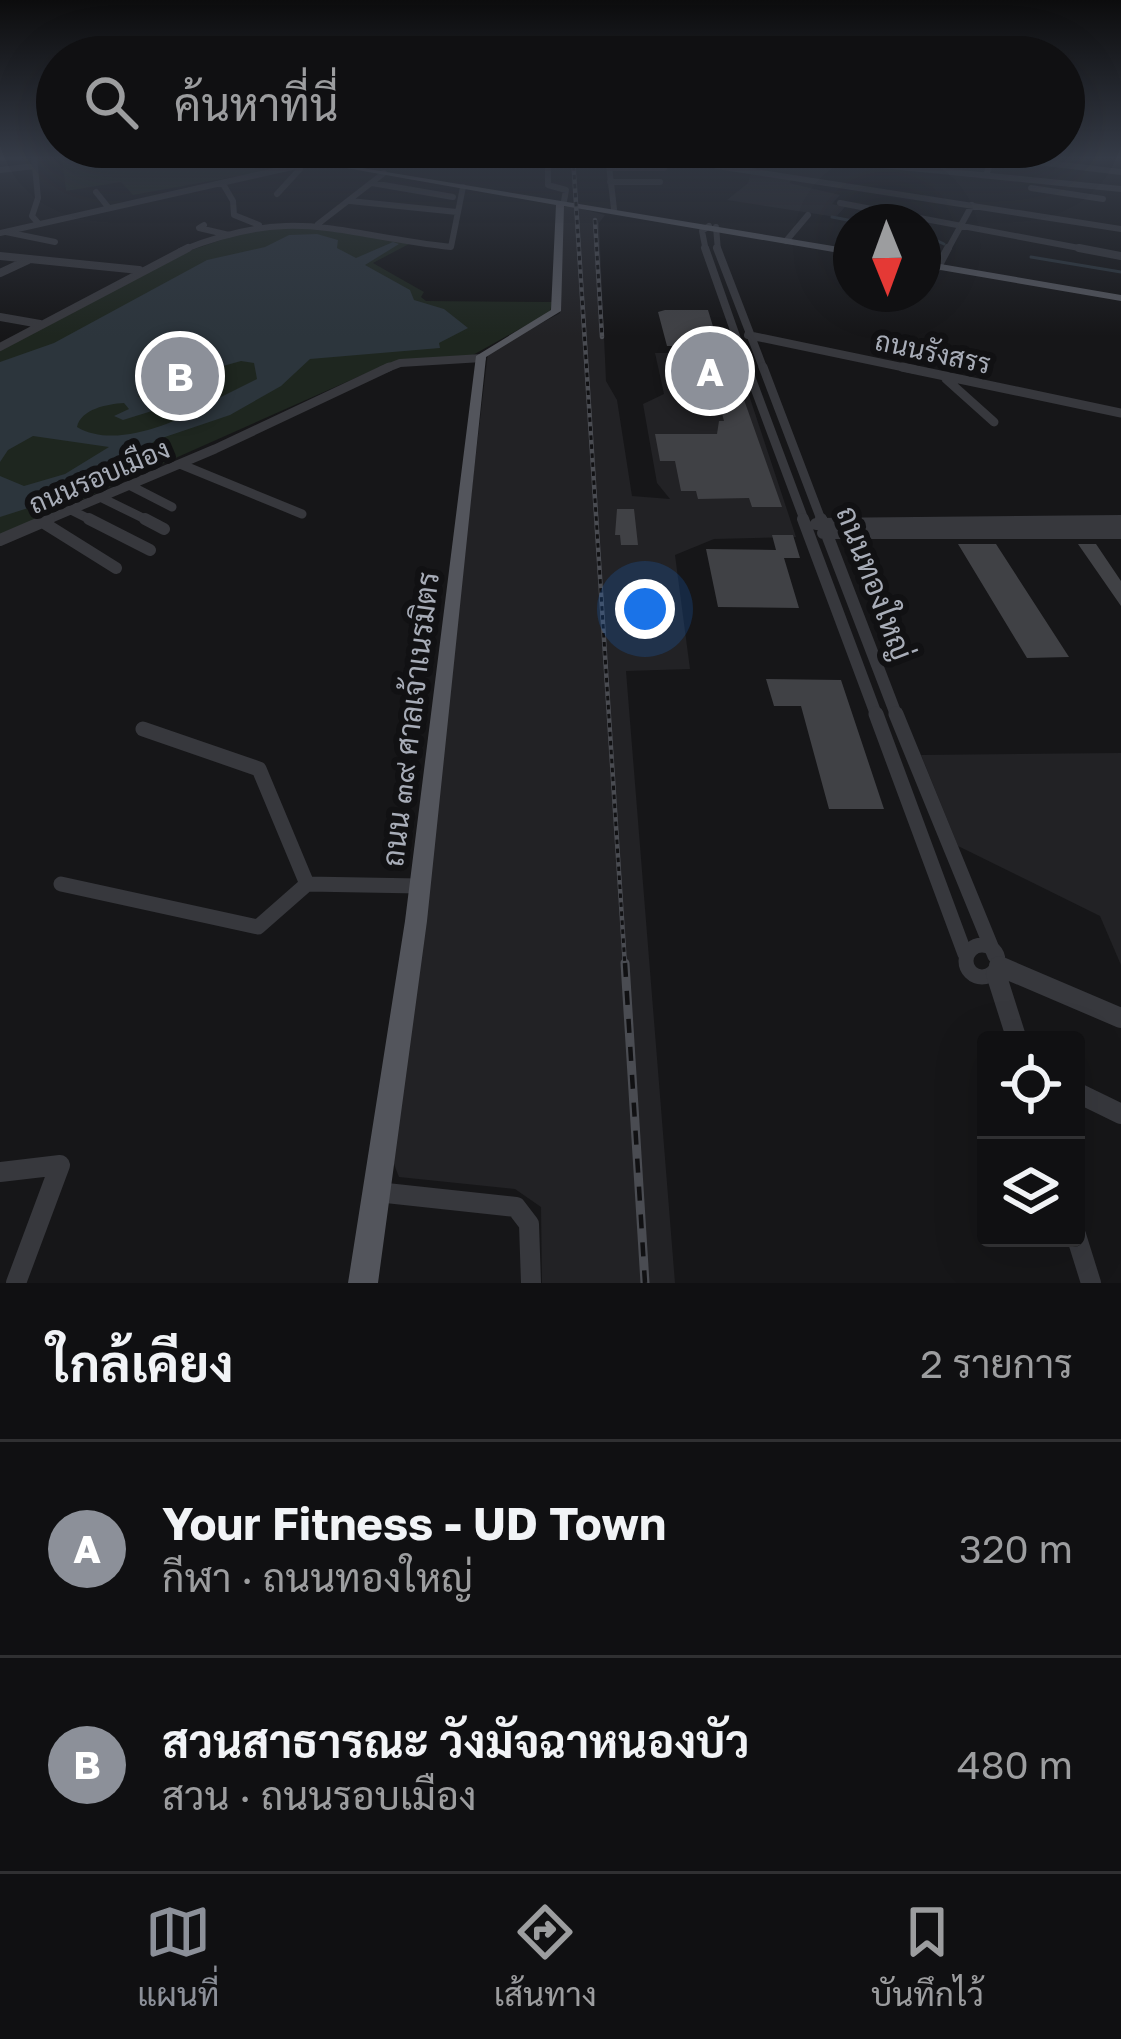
<!DOCTYPE html>
<html lang="th">
<meta charset="utf-8">
<style>
body{margin:0;font-family:"Golos Text",Sarabun,sans-serif;background:#1e1e20;color:#f1f3f6}
.controls{position:absolute;right:36px;bottom:36px;display:grid;overflow:hidden;border-radius:12px;box-shadow:0 12px 48px #0002}
.controls button{width:108px;height:108px;display:grid;place-items:center;padding:0;border:0;border-bottom:3px solid #303032;background:#101012;color:#f1f3f6;font:60px sans-serif}
.compass{position:absolute;left:833px;top:204px;width:108px;height:108px;border-radius:50%;background:#101012;box-shadow:0 12px 48px #0002;rotate:179deg}
.you{position:absolute;left:645px;top:609px;width:42px;height:42px;margin:-30px;border:9px solid #fff;border-radius:50%;background:#1a73e8;box-shadow:0 0 0 18px #1a73e833}
.badge{display:grid;place-items:center;width:78px;height:78px;border-radius:50%;background:#8c9099;color:#fff;font-size:39px;font-weight:700}
.pin{position:absolute;translate:-50% -50%;border:6px solid #fff;box-shadow:0 3px 12px #0006}
.list{margin:0;padding:0;list-style:none}
h2{display:flex;justify-content:space-between;align-items:center;height:156px;margin:0;padding:0 48px;font-size:51px}
h2 small{font-size:39px;font-weight:400;color:#9c9d9f}
.list li{display:grid;grid-template-columns:78px 1fr auto;gap:36px;align-items:center;box-sizing:border-box;height:216px;padding:0 48px;border-top:3px solid #303032}
.list b{display:block;font-size:45px;white-space:nowrap}
.list p{margin:0;font-size:39px;white-space:nowrap;color:#9c9d9f}
.list em{font-size:39px;font-style:normal;color:#9c9d9f}
.icon{flex:none;width:66px;height:66px;fill:none;stroke:currentColor;stroke-width:2;stroke-linecap:round;stroke-linejoin:round}
.map{position:relative;flex:none;width:1121px;height:1283px;overflow:hidden}
.search{position:absolute;background:#101012;box-shadow:0 12px 48px #0002;left:36px;right:36px;top:36px;height:132px;display:flex;align-items:center;gap:30px;box-sizing:border-box;padding:0 42px;border-radius:66px;color:#9c9d9f;font-size:45px}
.sheet{height:588px;background:#101012}
nav{display:flex;justify-content:space-around;align-items:center;box-sizing:border-box;height:168px;border-top:3px solid #303032;background:#101012;font-size:33px;color:#9c9d9f}
nav a{display:grid;justify-items:center;gap:6px}
nav .on{color:#8c9099}
.map>svg:first-child{display:block}
.built{fill:#222225}
.green{fill:#1e261f}
.water{fill:#2c353c;fill-rule:evenodd}
.lines{fill:none;stroke-linecap:round;stroke-linejoin:round}
.stream{stroke:#2c353c;stroke-width:3}
.building{fill:#404145}
.minor-far5{stroke:#37383d;stroke-width:6}
.minor-far4{stroke:#37383d;stroke-width:8}
.minor-far3{stroke:#37383d;stroke-width:9}
.minor-far2{stroke:#37383d;stroke-width:12}
.minor-far1{stroke:#37383d;stroke-width:15}
.minor{stroke:#37383d;stroke-width:20}
.major{fill:#53555c;fill-rule:evenodd}
.rail-far1-casing{stroke:#4a4c52;stroke-width:4.5}
.rail-casing{stroke:#4a4c52;stroke-width:9}
.rail-far1{stroke:#111113;stroke-width:3;stroke-dasharray:4.5;stroke-linecap:butt}
.rail{stroke:#111113;stroke-width:4.5;stroke-dasharray:14;stroke-linecap:butt}
.labels{text-anchor:middle;dominant-baseline:central;stroke-width:12;stroke-linejoin:round;paint-order:stroke}
.far-street-label{font-size:27px;fill:#a8adb8;stroke:#111113}
.street-label{font-size:30px;fill:#a8adb8;stroke:#111113}
</style>
<div class="map">
<svg width="1121" height="1283" viewBox="0 0 1121 1283">
<rect width="100%" height="100%" fill="#161618"/>
<path class="built" d="M752,170L795,177L789,183L840,195L832,204L845,207L836,217L727,200L748,183Z
M571,206L605,215L599,223L606,381L617,400L632,496L670,499L657,483L643,404L664,394L655,353H735L796,537L714,539L675,555L690,669L626,671L675,1283H542L541,1207L515,1189L399,1177L392,1159L488,352L560,313L561,227L563,207Z
M1121,753V965L1100,916L958,846L921,755Z"/>
<path class="green" d="M62,157H227L216,161L266,171L133,195L121,182L66,191Z
M265,225L316,226L409,244L373,263L424,292L421,297L426,301L552,302L550,312L473,355L387,364L0,536V350L180,254Z"/>
<path class="water" d="M317,234L338,240L337,248L356,258L393,242L399,244L365,265L410,290L414,300L444,309L468,328L439,343L440,348L310,359L281,386L230,415L156,440L119,468L44,503L0,517V476L24,486L65,474L109,447L33,436L8,450L0,462V362L54,343L207,260L265,247L289,235ZM241,361L254,363L257,379L217,399L195,395L148,403L138,396L162,383ZM184,401L206,406C171,424 114,449 77,427C81,409 107,404 124,403L129,409L114,416L123,420Z"/>
<g class="lines">
<path class="stream" d="M832,217L858,222
M923,234L944,244
M1031,257L1121,272"/>
</g>
<path class="building" d="M665,310H708L719,346H667L658,312Z
M717,394H742L782,507H752L749,498L698,499L696,491H681L675,461H660L655,434H717L719,421H724Z
M617,509H634L638,545H621L620,535H615Z
M772,535H793L800,558H784L799,608L718,607L706,549L776,550Z
M958,544H996L1069,657L1027,658Z
M1078,544H1096L1121,581V606Z
M766,679L841,680L884,809H829L801,706H774Z"/>
<g class="lines">
<path class="minor-far5" d="M34,157L38,198L32,216L38,223
M403,157L461,161L470,157
M548,157V185L566,190L564,201
M608,157L614,209
M719,157L717,166L1121,229
M802,157L1121,189
M0,158L19,157
M1029,161L1121,172
M610,168H664
M0,170L35,166
M986,175L993,157
M610,182H660
M372,183L453,197
M223,184L233,201L234,215L259,225
M1031,188L1103,199
M96,192L108,207
M277,194L300,169
M350,201L457,212
M840,203L1095,251
M318,224L384,173
M204,225L199,228L229,235
M716,227L718,251
M6,232L55,242
M0,233L323,160
M786,241L808,215
M180,251C296,204 337,235 451,247L463,187
M706,251L702,231L709,226
M947,251L972,205"/>
<path class="minor-far4" d="M705,248L748,370
M717,248L764,370
M1079,248L1121,256
M0,256L139,270
M938,267L948,248
M0,273L28,260
M0,317L40,324
M748,335L916,370
M0,347L188,248
M382,370L400,363L482,358"/>
<path class="minor-far3" d="M747,367L805,522
M763,367L822,522
M902,367L1121,413
M946,379L994,422
M180,464L302,514
M131,486L172,507
M102,498L151,522
M73,511L95,522
M42,522L215,449L389,367
M986,522L1121,521"/>
<path class="minor-far2" d="M89,519L150,550
M145,519L164,529
M803,519L877,717
M821,519L897,717
M44,523L116,568
M816,524L1121,521
M823,533H1121
M0,540L49,519"/>
<path class="minor-far1" d="M876,714L965,954
M896,714L995,956
M143,729L259,769L307,884
M61,884L258,927L307,884L420,886
M966 961a16 16 0 1 1 32 0a16 16 0 1 1-32 0Z"/>
<path class="minor" d="M999,966L1121,1018
M996,974L1017,1040
M1076,1092L1121,1114
M0,1172L60,1165L16,1283
M377,1192L516,1207L529,1224L531,1283
M1076,1235L1091,1283"/>
<path class="major" d="M284,157H296L851,249V255L564,206L561,311L486,357L427,921L378,1283H348L405,921L476,356L551,310L556,205Z
M923,261L1121,295V301L923,267Z"/>
<g class="rail-far1-casing">
<path id="rail-far1" d="M573,157L625,966
M595,220L602,337"/>
</g>
<g class="rail-casing">
<path id="rail" d="M625,963L645,1283"/>
</g>
<use href="#rail-far1" class="rail-far1"/>
<use href="#rail" class="rail"/>
</g>
<linearGradient id="sky" x2="0" y2="1"><stop stop-color="#0c0c0d"/><stop offset="0.47" stop-color="#363c48"/><stop offset="1" stop-color="#363c48" stop-opacity="0"/></linearGradient>
<rect width="1121" height="336" fill="url(#sky)"/>
<g class="labels">
<g class="far-street-label">
<text transform="translate(933 352) rotate(12)">ถนนรังสรร</text>
<text transform="translate(99 476) rotate(-23)">ถนนรอบเมือง</text>
</g>
<g class="street-label">
<text transform="translate(875 583) rotate(69)">ถนนทองใหญ่</text>
<text transform="translate(410 719) rotate(-83)">ถนน ๓๙ ศาลเจ้าเนรมิตร</text>
</g>
</g>
</svg>
<div class="controls">
<button><svg class="icon" aria-label="locate" viewBox="0 0 24 24"><circle cx="12" cy="12" r="6"/><path d="M12 2v4M12 18v4M2 12h4M18 12h4"/></svg></button>
<button><svg class="icon" aria-label="layers" viewBox="0 0 24 24"><path d="M12 4l9 5-9 5-9-5zM3 14l9 5 9-5"/></svg></button>
</div>
<svg class="compass" viewBox="-18 -18 36 36"><path d="M0-13l5 13h-10z" fill="#e53935"/><path d="M0 13l5-13h-10z" fill="#9c9d9f"/></svg>
<div class="you"></div>
<div class="pin badge" style="left:710px;top:371px">A</div>
<div class="pin badge" style="left:180px;top:376px">B</div>
<div class="search"><svg class="icon" aria-label="search" viewBox="0 0 24 24"><circle cx="10" cy="10" r="6"/><path d="M15 15l6 6"/></svg>ค้นหาที่นี่</div>
</div>
<section class="sheet">
<h2>ใกล้เคียง<small>2 รายการ</small></h2>
<ul class="list">
<li><span class="badge">A</span><div><b>Your Fitness - UD Town</b><p>กีฬา · ถนนทองใหญ่</p></div><em>320 m</em></li>
<li><span class="badge">B</span><div><b>สวนสาธารณะ วังมัจฉาหนองบัว</b><p>สวน · ถนนรอบเมือง</p></div><em>480 m</em></li>
</ul>
</section>
<nav>
<a class="on"><svg class="icon" aria-label="map" viewBox="0 0 24 24"><path d="M3 6l6-2 6 2 6-2v14l-6 2-6-2-6 2zM9 4v14M15 6v14"/></svg>แผนที่</a>
<a><svg class="icon" aria-label="directions" viewBox="0 0 24 24"><path d="M12 3l9 9-9 9-9-9zM9 14v-3h6M13 9l2 2-2 2"/></svg>เส้นทาง</a>
<a><svg class="icon" aria-label="saved" viewBox="0 0 24 24"><path d="M7 4h10v16l-5-4-5 4z"/></svg>บันทึกไว้</a>
</nav>
